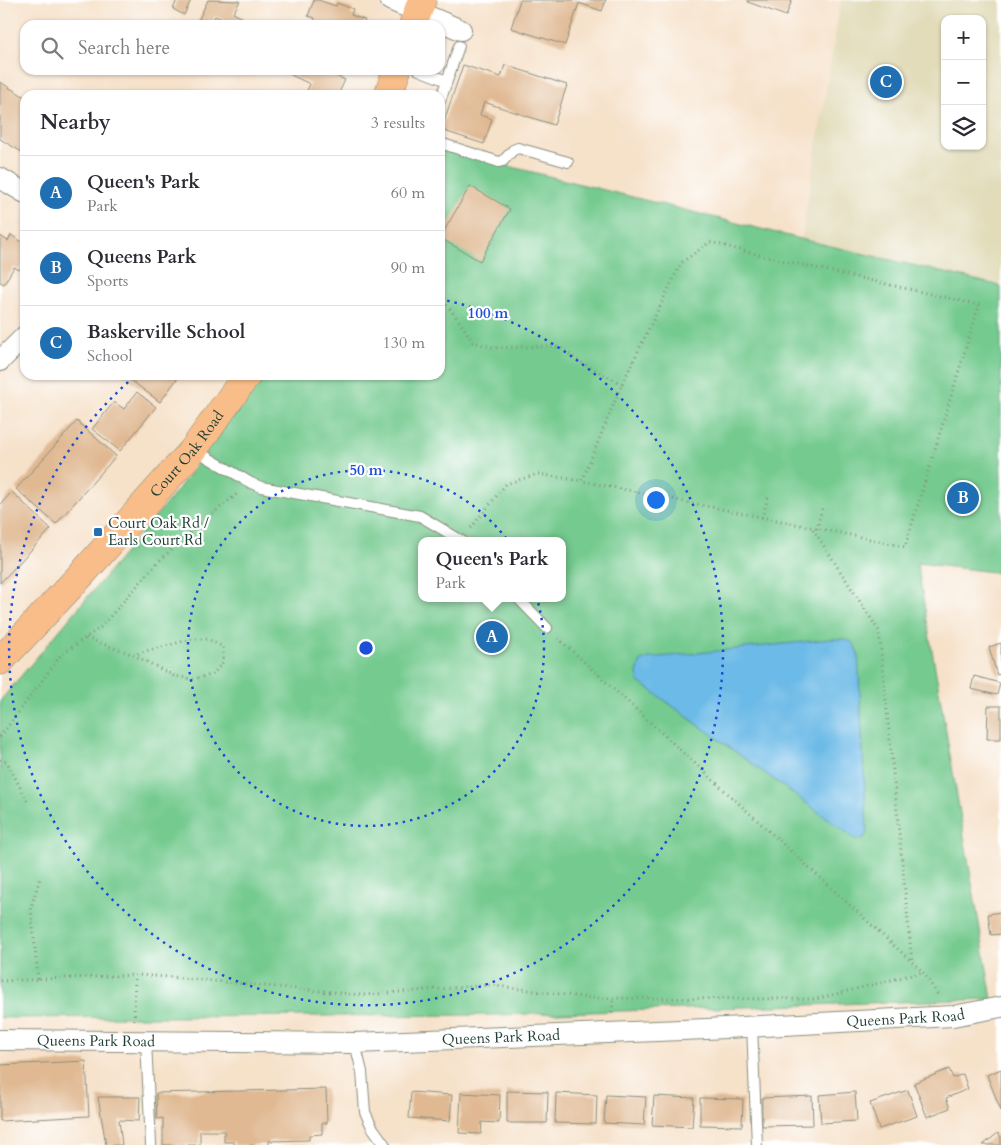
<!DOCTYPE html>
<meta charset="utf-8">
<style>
body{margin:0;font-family:Cardo,serif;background:#f2f2f3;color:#2b2b33}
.controls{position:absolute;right:15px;top:15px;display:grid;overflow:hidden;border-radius:10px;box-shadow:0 1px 4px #0004}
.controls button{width:45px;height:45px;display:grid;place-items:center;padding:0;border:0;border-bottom:1px solid #e1e1e2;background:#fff;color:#2b2b33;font:25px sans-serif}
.you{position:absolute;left:655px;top:499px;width:18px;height:18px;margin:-12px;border:4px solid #fff;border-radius:50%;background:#1a73e8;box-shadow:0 0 0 8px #1a73e833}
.badge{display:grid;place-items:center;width:32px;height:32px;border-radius:50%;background:#1f6fb2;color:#fff;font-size:16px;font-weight:700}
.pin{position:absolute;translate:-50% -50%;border:2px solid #fff;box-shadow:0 1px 5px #0006}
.popup{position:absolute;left:418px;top:537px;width:148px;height:65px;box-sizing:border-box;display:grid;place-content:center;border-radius:10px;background:#fff;filter:drop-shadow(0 1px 4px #0005);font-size:16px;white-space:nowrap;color:#7c7c81}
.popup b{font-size:19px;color:#2b2b33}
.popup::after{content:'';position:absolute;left:50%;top:100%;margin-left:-10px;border:10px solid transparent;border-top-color:#fff}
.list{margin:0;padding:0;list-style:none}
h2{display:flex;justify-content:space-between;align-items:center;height:65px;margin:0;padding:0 20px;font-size:21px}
h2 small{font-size:16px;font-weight:400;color:#7c7c81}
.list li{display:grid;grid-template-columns:32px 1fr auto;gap:15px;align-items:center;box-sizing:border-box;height:75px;padding:0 20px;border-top:1px solid #e1e1e2}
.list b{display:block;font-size:19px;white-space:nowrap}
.list p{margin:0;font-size:16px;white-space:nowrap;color:#7c7c81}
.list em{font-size:16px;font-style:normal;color:#7c7c81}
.icon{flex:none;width:28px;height:28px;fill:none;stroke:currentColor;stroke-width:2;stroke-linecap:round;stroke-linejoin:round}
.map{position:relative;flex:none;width:1001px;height:1145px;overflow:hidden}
.search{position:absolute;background:#fff;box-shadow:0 1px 4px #0004;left:20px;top:20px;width:425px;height:55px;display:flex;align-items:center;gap:12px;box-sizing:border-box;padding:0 18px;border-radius:15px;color:#7c7c81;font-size:19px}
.panel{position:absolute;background:#fff;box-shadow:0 1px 4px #0004;left:20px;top:90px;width:425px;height:290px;border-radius:15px}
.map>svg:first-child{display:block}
.built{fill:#e2dcba;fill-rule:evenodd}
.green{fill:#74ca8f;stroke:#4a8462;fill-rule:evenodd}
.water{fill:#6cbae7;stroke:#467c8e}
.building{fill:#e0b993}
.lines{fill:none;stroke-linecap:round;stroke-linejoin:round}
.service-casing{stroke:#8a8f7e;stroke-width:12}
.minor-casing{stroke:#8a8f7e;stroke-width:22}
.primary-casing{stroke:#8a8f7e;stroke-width:29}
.path{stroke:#8a8f7e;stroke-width:3;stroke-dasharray:1 4;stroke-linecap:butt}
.service{stroke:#fff;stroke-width:10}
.minor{stroke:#fff;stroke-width:20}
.primary{stroke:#f8bd89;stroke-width:28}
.ring{fill:none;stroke:#1d4ed8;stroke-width:2.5;stroke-dasharray:2.5 5}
.poi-dot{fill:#1f6fb2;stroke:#fff;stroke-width:2}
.labels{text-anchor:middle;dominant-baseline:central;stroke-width:4.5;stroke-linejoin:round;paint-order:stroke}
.street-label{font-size:15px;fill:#1f3d34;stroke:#fff}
.poi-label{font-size:15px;fill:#1f3d34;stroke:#fff;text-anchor:start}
.centre{fill:#1d4ed8;stroke:#fff;stroke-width:2.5}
.ring-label{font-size:15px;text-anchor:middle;font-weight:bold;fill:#1d4ed8;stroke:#fff;stroke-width:4.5;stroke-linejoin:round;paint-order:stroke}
</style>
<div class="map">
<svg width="1001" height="1145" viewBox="0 0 1001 1145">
<rect width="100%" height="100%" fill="#fff"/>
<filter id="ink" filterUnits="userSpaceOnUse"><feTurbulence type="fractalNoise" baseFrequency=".02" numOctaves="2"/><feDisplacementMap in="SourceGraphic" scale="10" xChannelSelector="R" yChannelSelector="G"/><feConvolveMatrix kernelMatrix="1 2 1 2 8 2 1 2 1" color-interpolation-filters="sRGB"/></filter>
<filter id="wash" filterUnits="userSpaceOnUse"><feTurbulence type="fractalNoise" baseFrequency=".0096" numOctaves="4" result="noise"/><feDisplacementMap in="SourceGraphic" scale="20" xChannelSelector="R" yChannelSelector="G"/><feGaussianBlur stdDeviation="1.12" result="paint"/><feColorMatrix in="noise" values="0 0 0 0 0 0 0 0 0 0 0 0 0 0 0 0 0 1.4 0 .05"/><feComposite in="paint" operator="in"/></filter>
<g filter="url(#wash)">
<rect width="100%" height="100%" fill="#f6e1c9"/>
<path class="built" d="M841,0H1001V286L801,240ZM945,19H982V146H945Z"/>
<path class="green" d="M440,149L801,239L1001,286V573L917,563L992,999L497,1015L0,1018V701L176,492L263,375H440ZM422,541H562V598H422Z"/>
<path class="water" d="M831,639H845L853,643L858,653L867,832L864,838L857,840L638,681L637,672L641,661L650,658Z"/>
<g id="blocks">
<path class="building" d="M177,0H191L184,15L173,9Z
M208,0L240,1L233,13L243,18L240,25H234L215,16L211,25H201L197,23Z
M314,0H318L336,6L337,3L353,9L351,15L365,20L363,25H318L313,23L315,18L308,16Z
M520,0H606L602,11L579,3L565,45L511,28Z
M748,0H792L786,16L748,2Z
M463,65L501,77L505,65L567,85L554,125L484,102L480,115L492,119L484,144L441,130Z
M293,70H323L345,80L338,95H305L310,84L291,75Z
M0,82L25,97V154L0,139Z
M470,186L510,209L480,261L440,238Z
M11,235L25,244V253L22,257L25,259V261L19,270L14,267L4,284L0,282V236L8,241Z
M124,375H180L160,402Z
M137,392L156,407L120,451L92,429L114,402L124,409Z
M77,421L116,456L56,524L16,489Z
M12,492L51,529L0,583V505Z
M1001,643V674L997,675L989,647Z
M974,676L1000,683L997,695L971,689Z
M988,706H1001V739H987Z
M1001,912V934L991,935L988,914Z
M86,1061L89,1116L0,1121V1065Z
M949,1069L953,1078L963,1074L968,1089L946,1098L950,1108L927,1117L914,1083Z
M1001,1069V1111L987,1075Z
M326,1089L327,1123H322V1134L309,1135V1140L269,1141V1145H234V1142H224V1131H200V1145H163V1118L157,1119L156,1093Z
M908,1090L917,1116L879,1129L870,1103Z
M507,1091L548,1092L547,1123H507Z
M411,1092L452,1095L450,1121L409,1118Z
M855,1092L857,1121L821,1123L819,1095Z
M461,1093L500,1095L499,1123L482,1122L481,1134L459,1133Z
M556,1093L597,1095L596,1124L555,1123Z
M606,1095L646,1097L644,1125L604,1123Z
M654,1096L694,1098L692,1127L652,1125Z
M812,1096L813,1125L762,1126V1098Z
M98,1097H140L139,1121L119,1120L122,1145H106Z
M700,1098L743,1099L742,1126L700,1125Z
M998,1133L1001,1137V1145H983Z"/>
</g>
</g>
<g filter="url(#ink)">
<use href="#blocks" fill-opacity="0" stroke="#8a8f7e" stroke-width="1"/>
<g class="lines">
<g class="service-casing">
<path id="service" d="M419,70L447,81L440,101
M447,81L459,46
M440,143L499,162L503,161L513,150L518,148L568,162
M194,451L200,453L251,483L261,487L420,516L462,541
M518,598L547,628
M752,1026L757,1145
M146,1041L151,1145
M355,1043L362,1072L365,1112L372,1127L385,1145"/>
</g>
<g class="minor-casing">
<g id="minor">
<path d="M390,0L461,30"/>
<path d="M0,178L25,193"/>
<path d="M0,361L25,336"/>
<path id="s1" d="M0,1040L355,1043L706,1029L953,1016L1001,1007"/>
</g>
</g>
<g class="primary-casing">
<g id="primary">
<path d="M413,25L422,0"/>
<path d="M388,95L397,70"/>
<path id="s2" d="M0,661L82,574L193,450L247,375"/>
</g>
</g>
<path class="path" d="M440,297L457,318L473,342L495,348L550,346L561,348L580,362L622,384
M762,518L768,497
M471,528L506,484L538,474L582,481L622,384L681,263L710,242L763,256L979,305L905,547L870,539L582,481
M813,529L879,631L912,962
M817,529L822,508
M86,638L134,655L174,676L193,679L212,675L223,662V647L208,639H192L142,652L134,655
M558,638L923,972L938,995
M0,737L61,655L101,627L158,562L207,518L237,494
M0,760L7,762L27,801
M38,979L31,907L40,878
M0,981L135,975L171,977L363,995L490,985L590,998L816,999L923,972
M612,1012L613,998
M134,1020L135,975"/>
<use href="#service" class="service"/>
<use href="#minor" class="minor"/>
<use href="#primary" class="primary"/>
</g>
</g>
<g class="ring">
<circle cx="366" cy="648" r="178"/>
<path d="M440 299A357 357 0 1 1 134 377"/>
</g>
<rect class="poi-dot" x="93" y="527" width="10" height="10" rx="2.5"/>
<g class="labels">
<g class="street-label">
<text stroke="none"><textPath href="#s2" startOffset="279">Court Oak Road</textPath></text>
<text stroke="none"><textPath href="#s1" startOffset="906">Queens Park Road</textPath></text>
<text stroke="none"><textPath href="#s1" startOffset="501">Queens Park Road</textPath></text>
<text stroke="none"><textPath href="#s1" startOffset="96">Queens Park Road</textPath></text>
</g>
<g class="poi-label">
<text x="108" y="523">Court Oak Rd /<tspan x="108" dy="17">Earls Court Rd</tspan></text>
</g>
</g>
<circle cx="366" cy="648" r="8" class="centre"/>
<g class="ring-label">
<text x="488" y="318">100 m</text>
<text x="366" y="475">50 m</text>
</g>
</svg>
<div class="controls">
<button>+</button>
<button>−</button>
<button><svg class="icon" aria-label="layers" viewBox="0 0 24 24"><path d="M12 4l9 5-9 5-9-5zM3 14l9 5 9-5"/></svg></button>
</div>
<div class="you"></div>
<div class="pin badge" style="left:492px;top:637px">A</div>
<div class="popup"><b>Queen's Park</b>Park</div>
<div class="pin badge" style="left:963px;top:498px">B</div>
<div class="pin badge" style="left:886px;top:82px">C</div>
<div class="search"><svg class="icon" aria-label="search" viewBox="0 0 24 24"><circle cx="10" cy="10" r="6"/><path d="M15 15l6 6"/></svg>Search here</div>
<section class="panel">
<h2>Nearby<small>3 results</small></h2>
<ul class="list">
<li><span class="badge">A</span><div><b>Queen's Park</b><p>Park</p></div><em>60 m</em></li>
<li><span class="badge">B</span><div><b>Queens Park</b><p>Sports</p></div><em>90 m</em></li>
<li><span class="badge">C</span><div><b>Baskerville School</b><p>School</p></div><em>130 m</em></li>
</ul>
</section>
</div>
